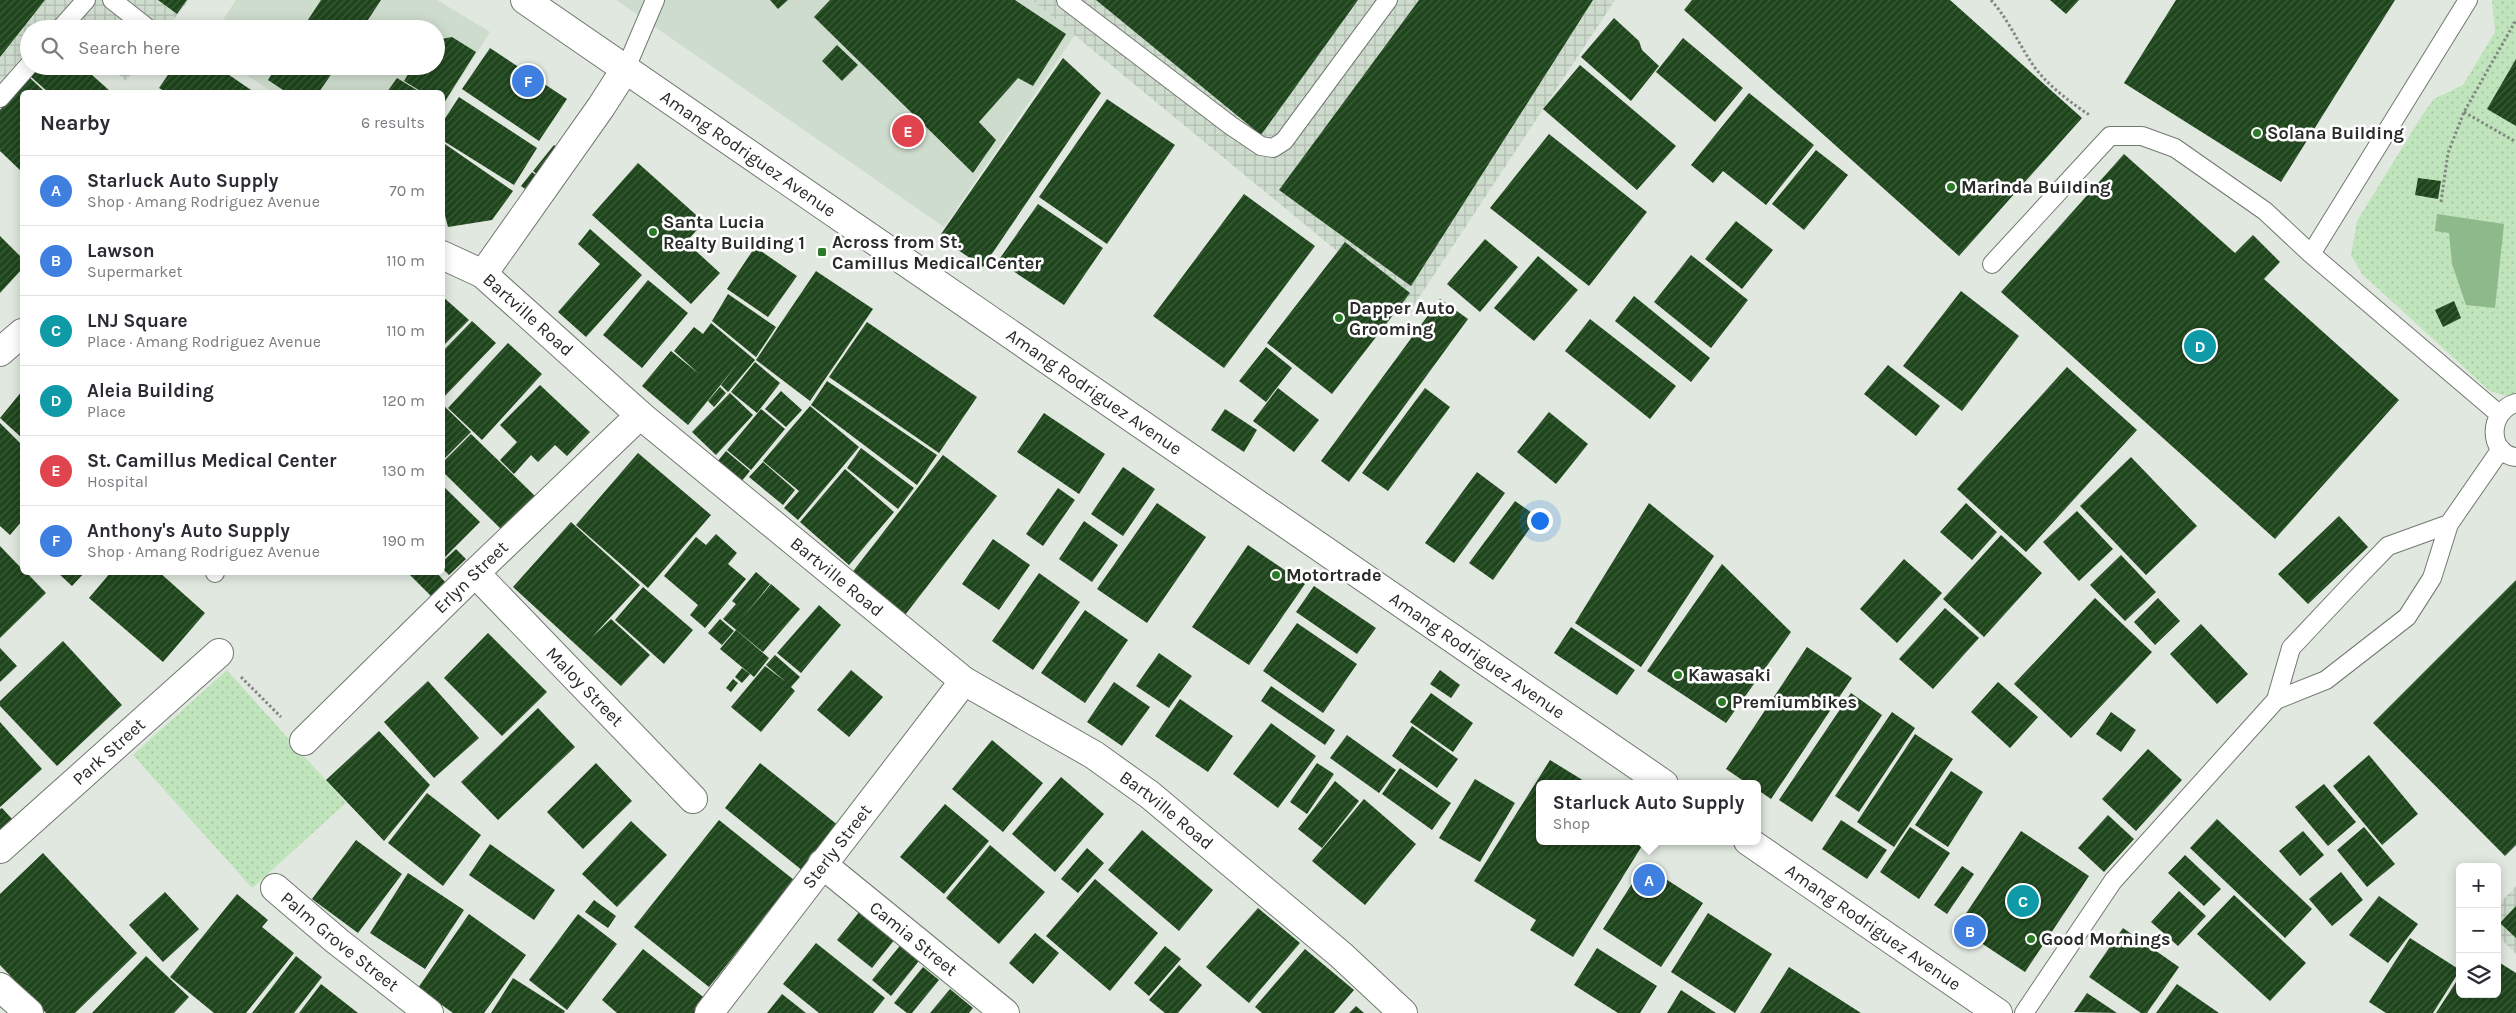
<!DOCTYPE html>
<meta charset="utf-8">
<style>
body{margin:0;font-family:Karla,sans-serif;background:#f7f7f7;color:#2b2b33}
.controls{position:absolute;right:15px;bottom:15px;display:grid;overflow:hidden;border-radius:8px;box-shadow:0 2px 12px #0003}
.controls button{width:45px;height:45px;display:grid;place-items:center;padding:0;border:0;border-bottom:1px solid #e1e1e2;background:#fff;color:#2b2b33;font:25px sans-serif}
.you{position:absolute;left:1539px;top:520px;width:18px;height:18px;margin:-12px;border:4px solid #fff;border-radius:50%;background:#1a73e8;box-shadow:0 0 0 8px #1a73e833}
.badge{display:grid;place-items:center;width:32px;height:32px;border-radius:50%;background:#2b7c27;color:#fff;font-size:16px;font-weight:700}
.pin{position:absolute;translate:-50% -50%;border:2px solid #fff;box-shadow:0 1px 5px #0006}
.popup{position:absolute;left:1536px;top:780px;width:225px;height:65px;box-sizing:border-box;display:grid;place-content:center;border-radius:8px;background:#fff;filter:drop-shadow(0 1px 4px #0005);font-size:16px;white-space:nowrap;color:#7c7c81}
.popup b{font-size:19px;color:#2b2b33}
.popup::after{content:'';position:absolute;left:50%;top:100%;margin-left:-10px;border:10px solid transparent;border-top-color:#fff}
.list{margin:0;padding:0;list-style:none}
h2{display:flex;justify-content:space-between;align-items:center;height:65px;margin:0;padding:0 20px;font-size:21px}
h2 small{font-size:16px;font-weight:400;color:#7c7c81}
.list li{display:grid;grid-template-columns:32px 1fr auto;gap:15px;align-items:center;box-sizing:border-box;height:70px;padding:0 20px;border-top:1px solid #e1e1e2}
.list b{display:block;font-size:19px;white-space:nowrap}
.list p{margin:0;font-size:16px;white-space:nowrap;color:#7c7c81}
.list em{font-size:16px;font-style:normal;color:#7c7c81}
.icon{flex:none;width:28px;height:28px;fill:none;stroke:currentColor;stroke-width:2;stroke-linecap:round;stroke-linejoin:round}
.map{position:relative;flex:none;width:2516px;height:1013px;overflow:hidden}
.search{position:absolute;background:#fff;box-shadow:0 2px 12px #0003;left:20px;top:20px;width:425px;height:55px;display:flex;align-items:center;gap:12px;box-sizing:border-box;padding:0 18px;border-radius:28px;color:#7c7c81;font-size:19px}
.panel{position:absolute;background:#fff;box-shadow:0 2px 12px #0003;left:20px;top:90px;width:425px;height:485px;border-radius:8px}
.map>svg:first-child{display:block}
.built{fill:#cedccd}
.industrial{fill:url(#industrial-grid)}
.grass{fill:url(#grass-dots)}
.water{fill:#8eb98a}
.building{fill:url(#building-hatch)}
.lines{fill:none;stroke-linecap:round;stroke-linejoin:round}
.lane-casing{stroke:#727971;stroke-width:20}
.street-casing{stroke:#727971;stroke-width:30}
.secondary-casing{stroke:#727971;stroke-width:30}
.path{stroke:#818680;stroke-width:3;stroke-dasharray:2.5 2.5;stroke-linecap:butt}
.lane{stroke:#fff;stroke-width:18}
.street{stroke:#fff;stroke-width:28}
.secondary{stroke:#fff;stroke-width:28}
.poi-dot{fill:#2b7c27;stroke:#fff;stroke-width:2}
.labels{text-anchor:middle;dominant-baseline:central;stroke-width:5;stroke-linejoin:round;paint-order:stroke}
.poi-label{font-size:18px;font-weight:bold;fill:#282b28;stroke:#fff;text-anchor:start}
.street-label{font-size:18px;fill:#282b28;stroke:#fff}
</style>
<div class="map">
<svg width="2516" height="1013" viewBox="0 0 2516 1013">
<defs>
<pattern id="industrial-grid" width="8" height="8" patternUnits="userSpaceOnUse" patternTransform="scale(1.25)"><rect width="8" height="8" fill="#cedccd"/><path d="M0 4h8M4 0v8" fill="none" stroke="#b1bdb0"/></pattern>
<pattern id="grass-dots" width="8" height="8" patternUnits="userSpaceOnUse" patternTransform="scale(1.25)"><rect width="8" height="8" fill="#c0e4bc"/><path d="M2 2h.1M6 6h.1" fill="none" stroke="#a5c4a2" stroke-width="1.8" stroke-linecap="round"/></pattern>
<pattern id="building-hatch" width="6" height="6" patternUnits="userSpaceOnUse" patternTransform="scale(1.25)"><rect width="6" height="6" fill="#1e451b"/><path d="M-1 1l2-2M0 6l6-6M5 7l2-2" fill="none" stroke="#3e5d3c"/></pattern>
</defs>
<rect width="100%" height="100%" fill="#e0e8df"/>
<path class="built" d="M236,0H437L490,32L443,106L442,92H273L232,66H436V29H217Z
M616,0H1032L1075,35L944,227Z"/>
<path class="industrial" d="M0,0H189L166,29H29V66L0,106Z
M1032,0H1615L1410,311Z
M109,66H137L126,81Z
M2516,886V954L2497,935V906Z"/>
<path class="grass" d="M2492,0H2516V396L2503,395L2490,391L2362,274L2351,255L2357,221L2423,114L2434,99L2463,85L2495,32Z
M227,670L346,803L252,888L133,755Z"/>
<path class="water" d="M2437,214L2504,224L2495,308L2466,305L2452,264L2449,233L2435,231Z"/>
<path class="building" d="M0,0H45L0,57Z
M158,0H187L177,14Z
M321,0H381L362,29H302Z
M770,0H788L778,9Z
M830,0H1015L1066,34L1033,86L1018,78L979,122L996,140L973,173L814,17Z
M1096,0H1358L1261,135Z
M1419,0H1593L1411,286L1279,190Z
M1692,0H1950L2082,118L1959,256L1684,10Z
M2050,0H2079L2066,14Z
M2176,0H2395L2281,182L2124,83Z
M1614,18L1639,41L1642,50L1659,66L1631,101L1581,57Z
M452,37L476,52L442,106V92H422L404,81L413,66H436V40Z
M1683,38L1743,88L1715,122L1656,72Z
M837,45L858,65L842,81L822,61Z
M490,48L567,99L539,141L462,89Z
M1063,58L1101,93L983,267L939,237Z
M2516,59V126L2487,109Z
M1580,65L1676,146L1637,190L1543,109Z
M39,66H82L111,92H48L30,76Z
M174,66H216L254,92H166L159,88Z
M277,66H337L319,92H286L268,80Z
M30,78L45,92H22V172L0,151V110Z
M397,78L420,92H387Z
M1749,93L1814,145L1766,205L1723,171L1713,183L1691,165Z
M459,97L537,148L514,185L442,140V123Z
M1107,99L1175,145L1107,244L1039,197Z
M1549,134L1647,212L1589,286L1490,208Z
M442,142L513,191L492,220L448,227L442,204Z
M554,145L567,155L546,182L533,171Z
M1816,150L1848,175L1804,230L1772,204Z
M2124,154L2235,253L2253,235L2280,262L2264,279L2399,400L2275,539L2001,292Z
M638,163L704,222L686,242L720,273L691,304L592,215Z
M532,172L542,180L532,194L521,186Z
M2418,178L2441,181L2438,199L2415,195Z
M1244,194L1315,246L1224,368L1153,316Z
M1038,204L1103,248L1064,305L998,261Z
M1736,221L1773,250L1742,289L1705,259Z
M590,229L642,275L586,337L558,312L600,264L578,244Z
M0,236L22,258V269L0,293Z
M1485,239L1518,267L1480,312L1447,284Z
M1345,242L1410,293L1332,394L1267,343Z
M755,247L797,276L768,317L727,289Z
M1691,255L1748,300L1711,348L1654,302Z
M1538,256L1578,290L1534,341L1494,308Z
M816,271L873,309L810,401L756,360Z
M648,280L688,313L642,368L603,335Z
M1961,291L2019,336L1962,411L1903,366Z
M728,294L776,327L756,357L712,321Z
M442,296L469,320L442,347Z
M1634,296L1710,358L1691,382L1615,321Z
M1440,299L1468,319L1349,482L1321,461Z
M2454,301L2461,318L2443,327L2435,310Z
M1590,319L1676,386L1650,419L1565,351Z
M472,321L496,343L442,399V352Z
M867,322L977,397L939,453L829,377Z
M711,323L755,360L728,392L721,385L739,362L688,425L642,386L671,351L699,374L674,351L694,327L703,334Z
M508,343L542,374L482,440L448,408Z
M1266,347L1292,368L1266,402L1239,381Z
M755,362L780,383L757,413L731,392Z
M1888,365L1940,406L1916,436L1864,394Z
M2067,367L2137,430L2026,552L1957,489Z
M827,381L937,455L917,485L811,405Z
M540,385L590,432L567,456L555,445L538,462L531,455L514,474L500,460L517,442L500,425Z
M720,387L726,393L714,407L708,401Z
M1278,388L1319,420L1294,452L1253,421Z
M1425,388L1450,407L1388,491L1362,473Z
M22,391V438L0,418Z
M781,391L802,410L786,427L765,409Z
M730,393L753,415L716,455L692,432Z
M442,404L471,432L442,461Z
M810,406L859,447L798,520L784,508L799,491L763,461Z
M761,409L785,429L751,470L727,450Z
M1225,409L1257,430L1244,452L1211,430Z
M1549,412L1588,444L1556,484L1517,452Z
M1044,413L1105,454L1079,494L1017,452Z
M0,423L22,445V521L10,535L0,526Z
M471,434L535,496L502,530L442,471V463Z
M861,448L914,488L898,509L847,468Z
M726,451L750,471L741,482L717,462Z
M638,453L711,515L648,588L576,525Z
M943,455L997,496L905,615L851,574Z
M2131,457L2197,526L2146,575L2080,506Z
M763,462L795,490L783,505L749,477Z
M1123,467L1155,489L1123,536L1091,514Z
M845,469L894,512L849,565L800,522Z
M1477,472L1505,493L1454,563L1425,543Z
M442,485L480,522L442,560Z
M1058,488L1075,500L1043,546L1026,534Z
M1515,501L1538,517L1493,580L1469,563Z
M1157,503L1206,537L1147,623L1097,589Z
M1649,503L1714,556L1641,667L1575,623Z
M1966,503L1997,532L1972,560L1940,532Z
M2077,511L2113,549L2079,581L2043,542Z
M2339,516L2368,547L2308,604L2278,574Z
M1084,521L1118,545L1092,582L1059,559Z
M571,522L640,585L592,637L611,619L650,655L621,686L513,587Z
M716,534L737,553L728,564L746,579L705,628L690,615L698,605L664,576L696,537L706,545Z
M2001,535L2042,573L1984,637L1943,599Z
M993,539L1030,565L999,610L962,584Z
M1248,545L1305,584L1249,665L1192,627Z
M0,546L22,569V572H26L46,593L0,638Z
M456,549L466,559L449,575L442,568V562Z
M2121,555L2156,592L2125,621L2090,585Z
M1904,559L1942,593L1897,643L1860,609Z
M1722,564L1791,632L1726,723L1647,671Z
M57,572H85L72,586Z
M111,572H159L205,613L163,662L89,598Z
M407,572H436L446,583L432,597Z
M756,572L770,584L740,621L771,584L800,609L763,652L723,619L736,604L732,601Z
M1039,573L1080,602L1033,670L992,641Z
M2516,580V845L2505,856L2373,723Z
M1314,586L1376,628L1357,654L1296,612Z
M643,587L693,630L664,664L615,620Z
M2095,598L2152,652L2071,738L2014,684Z
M2158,598L2180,621L2155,645L2134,622Z
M819,605L841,625L801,673L777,653Z
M1945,608L1979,638L1933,689L1899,659Z
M1085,610L1128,640L1085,703L1041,673Z
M720,619L734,631L722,645L708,633Z
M1297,623L1357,664L1323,713L1263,671Z
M2201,624L2248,674L2217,704L2170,654Z
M1571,627L1635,670L1617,695L1554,653Z
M736,630L769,658L754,677L720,649Z
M488,633L547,692L502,736L444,678Z
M63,641L122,705L57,766L0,706V701Z
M1807,647L1852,678L1771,799L1758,790V784H1748L1726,769Z
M0,648L17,666L0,682Z
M1159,653L1192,676L1169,708L1136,686Z
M775,655L800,677L791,687L795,691L761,732L731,707L765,666L786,682L766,665Z
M742,668L750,674L742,683L735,677Z
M851,670L883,697L849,737L817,710Z
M1440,670L1460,685L1451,698L1430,684Z
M733,679L738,683L731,692L726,688Z
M428,681L479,738L434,778L384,722Z
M1114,682L1150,707L1122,746L1087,722Z
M1998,682L2038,717L2010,748L1971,712Z
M1271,686L1335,730L1325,745L1261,701Z
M1431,693L1473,723L1453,752L1410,722Z
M1851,693L1882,715L1812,822L1779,800Z
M1180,699L1233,736L1208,772L1155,736Z
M538,708L575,747L498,820L461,782Z
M1892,712L1915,728L1859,812L1835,796Z
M2111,712L2136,730L2121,752L2096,734Z
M0,722L42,769L0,807Z
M1271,723L1316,756L1278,808L1233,774Z
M1412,726L1458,759L1437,788L1392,756Z
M379,731L430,785L384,841L326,780Z
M1915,734L1953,759L1894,847L1857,822Z
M1347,735L1396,770L1379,793L1330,758Z
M992,740L1043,783L1003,832L952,789Z
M2148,749L2182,780L2136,831L2102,799Z
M2369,755L2418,814L2382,845L2333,786Z
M1550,760L1589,784H1540V841H1645L1573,957L1530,930L1536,920L1474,881Z
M596,763L632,801L583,849L547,812Z
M760,763L839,826L803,871L725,808Z
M1317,763L1334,774L1307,814L1290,802Z
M1400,768L1451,803L1432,830L1382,794Z
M1951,771L1983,792L1948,847L1915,825Z
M1061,777L1104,814L1055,872L1012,834Z
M1475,779L1515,803L1480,862L1439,838Z
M1335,781L1359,801L1322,848L1298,829Z
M2324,784L2356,822L2328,846L2295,807Z
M427,793L481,835L443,886L388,843Z
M1364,799L1416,844L1365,905L1312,861Z
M945,804L989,841L944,894L900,857Z
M2,808L13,820L0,831V809Z
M2108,815L2134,839L2104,872L2078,848Z
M2217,819L2312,909L2285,938L2190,848Z
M719,820L794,880L709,987L634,927Z
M1841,820L1887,850L1867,879L1822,849Z
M631,821L667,855L617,907L582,874Z
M1910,827L1950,853L1919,899L1880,872Z
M2364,827L2395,864L2367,887L2337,850Z
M1142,830L1213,890L1179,931L1108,870Z
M2021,831L2089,876L2025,972L1957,927Z
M2303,831L2324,855L2300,876L2279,851Z
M356,840L402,874L358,933L312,899Z
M490,844L555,890L534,920L469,875Z
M990,845L1045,892L999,944L946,898Z
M1087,848L1104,863L1078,893L1061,879Z
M43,853L137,953L75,1013H46L0,965V894Z
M2185,855L2221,889L2204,906L2168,873Z
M1644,865L1703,903L1661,967L1603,929Z
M1962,866L1974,874L1947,914L1934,905Z
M2341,872L2363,900L2332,926L2309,899Z
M408,873L464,910L425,969L370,933Z
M1095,879L1158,933L1110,991L1046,936Z
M2179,891L2206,916L2178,946L2151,922Z
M165,892L199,929L163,962L129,925Z
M237,894L268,920L262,927L294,953L246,1013H214L170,977Z
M2234,895L2306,963L2270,1001L2197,934Z
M2379,896L2418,924L2388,963L2349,935Z
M594,900L616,916L608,928L585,912Z
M2516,906V938L2500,923Z
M1258,908L1300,943L1249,1003L1206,967Z
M860,911L895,939L872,968L837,940Z
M1708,913L1772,954L1735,1013L1671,972Z
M469,914L526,955L484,1013H453L418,988Z
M578,914L617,944L567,1010L529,980Z
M2123,928L2179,967L2147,1013H2141L2089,977Z
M1035,933L1059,953L1033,984L1009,963Z
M2410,938L2460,970L2433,1013H2386L2369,1002Z
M903,942L922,957L891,996L872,980Z
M816,943L885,998L873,1013H819L783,984Z
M1165,946L1181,959L1149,996L1134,983Z
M1597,948L1657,986L1640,1013H1618L1574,985Z
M643,949L707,1000L696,1013H617L602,1000Z
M1305,949L1354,990L1334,1013H1262L1255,1007Z
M146,956L189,997L174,1013H92Z
M296,956L322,977L294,1013H252Z
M2497,961L2516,973V1013H2436L2460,976V994H2497Z
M1179,965L1202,985L1178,1013H1165L1149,1000Z
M923,967L939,980L912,1013H907L894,1003Z
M1789,967L1861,1013H1760Z
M513,978L565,1011L564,1013H491Z
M321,984L358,1013H299Z
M2177,984L2219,1013H2156Z
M950,989L973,1008L969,1013H930Z
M1681,990L1716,1013H1667Z
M2087,993L2117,1013L2074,1012Z
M782,994L806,1013H767Z
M1356,1006L1364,1013H1349Z"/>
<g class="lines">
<g class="lane-casing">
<path id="lane" d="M112,0L149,29
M1066,0L1230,125L1261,146L1273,148L1284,141L1388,0
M2468,0L2311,254L2499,414
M60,29L86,0
M626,68L655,0
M0,98L29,65
M1992,264L2110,136H2142L2175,148L2265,211L2311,254
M2516,403C2488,411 2487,454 2516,457
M215,572V573
M2276,700L2291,648L2357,578L2388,546L2449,524
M2024,1013L2113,881L2276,700L2326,680L2407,617L2432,578L2449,524L2501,449"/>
</g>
<g class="street-casing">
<g id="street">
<path id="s1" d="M442,255L483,274L640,415L964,681L1094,755L1150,795L1341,955L1403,1013"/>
<path d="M483,274L601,107L626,68"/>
<path d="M0,352L22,333"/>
<path id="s2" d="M475,573L693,799"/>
<path id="s3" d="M304,741L475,573L640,415"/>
<path id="s4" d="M0,849L219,653"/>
<path id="s5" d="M822,864L1005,1013"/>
<path id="s6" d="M275,888L337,941L429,1013"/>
<path d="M0,987L29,1013"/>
<path id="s7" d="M709,1013L964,681"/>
</g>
</g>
<g class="secondary-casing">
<g id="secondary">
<path id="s8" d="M525,0L1664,784"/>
<path id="s9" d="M1748,841L1998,1013"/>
</g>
</g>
<path class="path" d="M1991,0C2009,20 2018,43 2033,65C2047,85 2071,103 2091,116
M2464,112L2516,142
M2441,202L2448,153L2464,112L2516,20
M241,677L281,717"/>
<use href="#lane" class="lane"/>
<use href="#street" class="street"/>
<use href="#secondary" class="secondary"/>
</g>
<g class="poi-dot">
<circle cx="2257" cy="133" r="5"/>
<circle cx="1951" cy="187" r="5"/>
<circle cx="653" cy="232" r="5"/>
<rect x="817" y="247" width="10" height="10" rx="2.5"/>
<circle cx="1339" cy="318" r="5"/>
<circle cx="1276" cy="575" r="5"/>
<circle cx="1678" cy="675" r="5"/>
<circle cx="1722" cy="702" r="5"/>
<circle cx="2031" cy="939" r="5"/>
</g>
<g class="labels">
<g class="poi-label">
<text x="2267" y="133">Solana Building</text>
<text x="1961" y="187">Marinda Building</text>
<text x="663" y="222">Santa Lucia<tspan x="663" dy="21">Realty Building 1</tspan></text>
<text x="832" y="242">Across from St.<tspan x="832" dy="21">Camillus Medical Center</tspan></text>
<text x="1349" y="308">Dapper Auto<tspan x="1349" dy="21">Grooming</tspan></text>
<text x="1286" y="575">Motortrade</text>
<text x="1688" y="675">Kawasaki</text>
<text x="1732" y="702">Premiumbikes</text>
<text x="2041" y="939">Good Mornings</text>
</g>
<g class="street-label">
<text stroke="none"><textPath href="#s8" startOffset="271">Amang Rodriguez Avenue</textPath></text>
<text stroke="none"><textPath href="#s1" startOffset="106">Bartville Road</textPath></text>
<text stroke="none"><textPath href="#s8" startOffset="691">Amang Rodriguez Avenue</textPath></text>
<text stroke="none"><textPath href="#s1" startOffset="511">Bartville Road</textPath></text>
<text stroke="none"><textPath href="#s3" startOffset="234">Erlyn Street</textPath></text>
<text stroke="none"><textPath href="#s8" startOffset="1156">Amang Rodriguez Avenue</textPath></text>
<text stroke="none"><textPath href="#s2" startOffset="158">Maloy Street</textPath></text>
<text stroke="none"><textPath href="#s4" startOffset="146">Park Street</textPath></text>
<text stroke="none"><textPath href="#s1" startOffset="916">Bartville Road</textPath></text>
<text stroke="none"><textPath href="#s7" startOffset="210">Sterly Street</textPath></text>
<text stroke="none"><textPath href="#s9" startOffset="152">Amang Rodriguez Avenue</textPath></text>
<text stroke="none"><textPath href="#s5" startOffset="118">Camia Street</textPath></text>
<text stroke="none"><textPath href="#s6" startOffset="84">Palm Grove Street</textPath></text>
</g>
</g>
</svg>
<div class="controls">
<button>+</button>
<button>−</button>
<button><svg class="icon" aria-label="layers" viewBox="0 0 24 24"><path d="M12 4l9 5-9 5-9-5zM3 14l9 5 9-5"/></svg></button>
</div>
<div class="you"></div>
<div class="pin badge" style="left:1649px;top:880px;background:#3f7fe0">A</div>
<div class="popup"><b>Starluck Auto Supply</b>Shop</div>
<div class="pin badge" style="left:1970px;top:931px;background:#3f7fe0">B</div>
<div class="pin badge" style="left:2023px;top:901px;background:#0f9aa8">C</div>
<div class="pin badge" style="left:2200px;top:346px;background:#0f9aa8">D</div>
<div class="pin badge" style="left:908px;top:131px;background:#e0444e">E</div>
<div class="pin badge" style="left:528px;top:81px;background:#3f7fe0">F</div>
<div class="search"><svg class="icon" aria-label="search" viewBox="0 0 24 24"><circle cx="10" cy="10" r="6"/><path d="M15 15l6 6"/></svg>Search here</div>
<section class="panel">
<h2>Nearby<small>6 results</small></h2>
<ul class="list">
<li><span class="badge" style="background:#3f7fe0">A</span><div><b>Starluck Auto Supply</b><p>Shop · Amang Rodriguez Avenue</p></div><em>70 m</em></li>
<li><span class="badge" style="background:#3f7fe0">B</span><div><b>Lawson</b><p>Supermarket</p></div><em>110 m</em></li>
<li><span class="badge" style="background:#0f9aa8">C</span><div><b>LNJ Square</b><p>Place · Amang Rodriguez Avenue</p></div><em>110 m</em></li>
<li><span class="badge" style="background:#0f9aa8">D</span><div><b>Aleia Building</b><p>Place</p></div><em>120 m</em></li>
<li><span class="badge" style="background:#e0444e">E</span><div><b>St. Camillus Medical Center</b><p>Hospital</p></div><em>130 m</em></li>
<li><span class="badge" style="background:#3f7fe0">F</span><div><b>Anthony's Auto Supply</b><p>Shop · Amang Rodriguez Avenue</p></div><em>190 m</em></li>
</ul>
</section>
</div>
